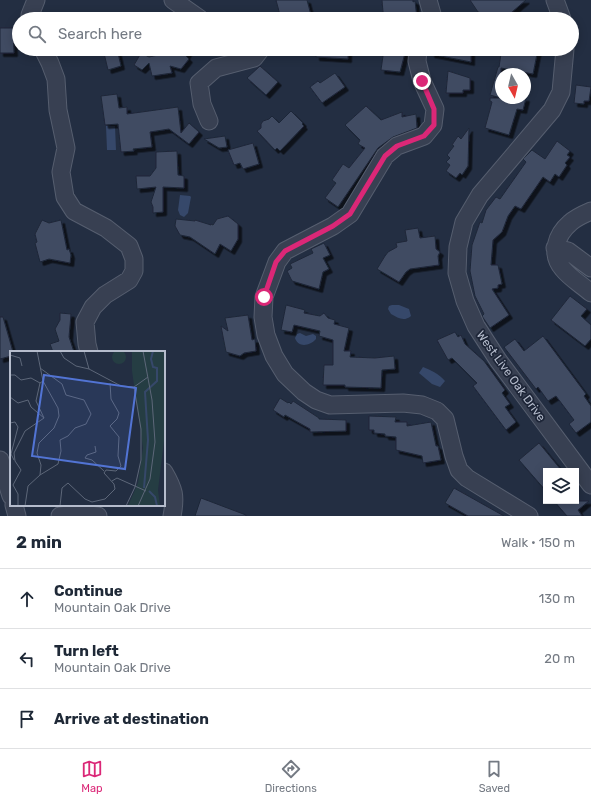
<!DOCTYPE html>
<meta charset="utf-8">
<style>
body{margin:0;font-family:Rubik,sans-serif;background:#f6f6f7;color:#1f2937}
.controls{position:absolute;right:12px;bottom:12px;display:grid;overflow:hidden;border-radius:0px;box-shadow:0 2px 10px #0003}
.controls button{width:36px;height:36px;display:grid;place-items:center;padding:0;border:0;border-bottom:1px solid #e0e1e3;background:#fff;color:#1f2937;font:20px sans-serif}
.compass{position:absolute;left:495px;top:68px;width:36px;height:36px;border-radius:50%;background:#fff;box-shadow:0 2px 10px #0003;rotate:172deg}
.stop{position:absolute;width:12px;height:12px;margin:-9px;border:3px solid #db2777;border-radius:50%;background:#fff}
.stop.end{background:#db2777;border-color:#fff;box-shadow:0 1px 4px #0008}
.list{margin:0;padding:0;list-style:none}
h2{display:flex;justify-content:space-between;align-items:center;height:52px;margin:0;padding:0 16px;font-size:17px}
h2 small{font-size:13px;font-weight:400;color:#747a83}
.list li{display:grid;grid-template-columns:26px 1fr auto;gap:12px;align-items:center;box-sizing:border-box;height:60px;padding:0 16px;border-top:1px solid #e0e1e3}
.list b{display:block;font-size:15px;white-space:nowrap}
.list p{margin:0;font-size:13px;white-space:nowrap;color:#747a83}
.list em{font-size:13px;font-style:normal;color:#747a83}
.icon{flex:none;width:22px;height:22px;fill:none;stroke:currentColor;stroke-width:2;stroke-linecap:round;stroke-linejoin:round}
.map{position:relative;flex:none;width:591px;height:516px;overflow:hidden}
.search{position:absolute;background:#fff;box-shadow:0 2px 10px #0003;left:12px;right:12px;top:12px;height:44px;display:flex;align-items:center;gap:10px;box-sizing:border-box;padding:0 14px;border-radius:22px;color:#747a83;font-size:15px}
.sheet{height:232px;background:#fff}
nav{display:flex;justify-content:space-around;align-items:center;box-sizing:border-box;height:56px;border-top:1px solid #e0e1e3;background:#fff;font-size:11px;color:#747a83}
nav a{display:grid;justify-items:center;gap:2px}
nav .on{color:#db2777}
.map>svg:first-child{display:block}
.water{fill:#36486a}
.building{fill:#404b62;stroke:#1f2739;filter:url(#shadow)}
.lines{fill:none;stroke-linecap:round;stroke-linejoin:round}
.minor-casing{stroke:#565e6f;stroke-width:19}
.minor{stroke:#384052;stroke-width:17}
.route{stroke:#db2777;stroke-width:5}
.labels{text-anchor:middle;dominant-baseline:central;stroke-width:3.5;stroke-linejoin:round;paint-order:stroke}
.street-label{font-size:12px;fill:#b5bccc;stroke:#1d2537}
.inset-river{fill:none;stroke:#36486a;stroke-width:2}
.inset-road{fill:none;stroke:#5d6779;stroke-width:1}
.view{fill:#5274d4;fill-opacity:0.15;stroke:#5274d4;stroke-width:2}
.inset-edge{fill:none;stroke:#b5bccc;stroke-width:2}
</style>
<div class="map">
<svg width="591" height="516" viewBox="0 0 591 516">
<defs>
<filter id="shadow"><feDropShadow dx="3.5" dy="3.5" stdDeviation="0" flood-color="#0009"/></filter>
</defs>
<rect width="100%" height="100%" fill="#232e42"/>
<path class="water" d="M106,126H115L116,150H107Z
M180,195L190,196L191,197L188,213L184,217L180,215L178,210Z
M392,305H399L409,309L411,316C404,322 398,318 391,314L388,309L389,306Z
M300,333L306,336L313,334L316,336V339C310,346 298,348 295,338L297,334Z
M423,367C431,370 439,374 445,381L440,387L432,384L419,373Z"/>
<path class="building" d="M276,0H307L312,19H281Z
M382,0H413V2L415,1L417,19H404L403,14L387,15L383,12Z
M470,0H526L505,18H499L478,12Z
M0,28H13L14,53H0Z
M103,49H117L121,66L108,70Z
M174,49H190L186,56L189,59L181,69L170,66L172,73L152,76L149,63L142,70L134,65L141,53L149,57L172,52Z
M316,49H348V59L316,57Z
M384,49H406L400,72L381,70Z
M432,49H471V62L431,54Z
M506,49H538L533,74L501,68V98L490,95L498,67H499L501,54L505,55Z
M260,66L278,82L266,95L247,78Z
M448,71L470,78V90H463V93H446Z
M335,73L345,87L322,103L310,87L318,81L320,83Z
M576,85L591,87L589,101H584V104L574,103Z
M117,94L119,108L127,107V114L178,107L181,133L189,123L199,132L189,144L169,129L150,132L152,147L133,149L134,151L121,152L118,124L105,125L101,96Z
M490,98H526L523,110L517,109L509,135L485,128L492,102L490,101Z
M366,106L381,120L402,112V117L416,114L417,128L393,137L378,148L338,207L325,198L336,183L332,180L343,164L349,168L365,148L358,144L360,140L345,125Z
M291,111L303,123L302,124L304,126L280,151L277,148L275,150L257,131L261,128V124L263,121L269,119L272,116L279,123Z
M469,128L468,166L462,175L460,173L456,178L446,171L450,165L446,162L450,158L447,155L454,146L452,145L458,136L461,139Z
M225,136L227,147L219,148L204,139Z
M557,141L570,151L567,155L570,157L565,163L567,165L559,177L555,174L550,182L543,177L521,209L515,206L508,216L502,232L493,240L491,265H498L502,284L498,285V288L492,289L509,315L490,328L482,316L484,314L475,296L470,271L472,245L480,222L482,223L486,210L496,197L500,199L526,162L523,159L532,150L545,159Z
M253,143L259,164L243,169L240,163L234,165L228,150Z
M177,151L178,175L184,176V188L163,187V212L153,213V207L151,202L156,187L137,189L136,176H150L156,168V152Z
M228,216L238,224V239L231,251L220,244L215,254L190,237L180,235L175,226L176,219L195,221V220L211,225V224L213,225L217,219Z
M42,220L49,223L61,220L67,250L69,249L71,255L70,263L49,259L40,262L35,243L37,242L35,234Z
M418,228L420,238L435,236L436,249L440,252L438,256L439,265L410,269L406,272L399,282L377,269L385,256L388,252L397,247L396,243L407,241L405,230Z
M324,243L330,255L323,258L329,269L323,272L319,289L292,281L287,271L292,268L290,264L313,253L311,249Z
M570,296L587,309L581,316L591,325V339L585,346L551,320Z
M286,305L305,310L304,313L320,316L324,313L328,318L335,320L334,324L349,328L344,351H351L350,357L375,358L394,356L395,369L382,370L381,388L345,387V385H323L324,365H333V340L319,336L320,331L294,325L292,332L281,330Z
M60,313L71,314L69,337L74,352H53L50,344L59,341L55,329L60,320Z
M248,315L252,340L255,339L256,351L244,353L240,356L226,352L221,326L228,331L225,318Z
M0,317H3L13,352H11V356L0,359Z
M455,332L458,337L461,335L465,344L484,361L505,390L502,393L510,404L505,407L516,422L506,430L473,386L477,383L452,358L448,360L437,340Z
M543,336L586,394L584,396L591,406V422L576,433L569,424L574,420L556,396L548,401L538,387L536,389L504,347L515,339L524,351Z
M280,398L288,403L289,402L291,404L293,401L319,418V419L346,420V431L310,432V429L285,415L284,417L273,410Z
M369,416L396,417L395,422H407V426L431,422L436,446H438L441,460L423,463L422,456L396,450V437L385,436V434L374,433V430H369Z
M539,443L562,471H546V491L519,460Z
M454,488L504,516H468L445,503Z
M201,498L246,515V516H195Z
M554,501H589L578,510L582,516H567Z"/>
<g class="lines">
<g class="minor-casing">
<path id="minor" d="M173,0L200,19
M428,0L432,14L431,19
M555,0L562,19
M31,19L30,15L36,0
M43,49L50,63L56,79L58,110L66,148L61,172L65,197L74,211L106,228L129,246L134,259V271L129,280L105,295L93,307L85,322L87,344L89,352
M418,49L417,61L422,81L435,109L433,125L424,136L397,146L385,156L350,214L333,226L285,251L277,262L264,297L263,317L266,335L274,356L285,374L304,392L316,400L330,405L403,403L422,405L437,411L445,419L454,456L459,470L467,478L529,516
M565,49L561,92L552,110L480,195L464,222L458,247L457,273L465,301L476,326L498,360L591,485
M209,121L202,104L199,83L216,68L254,58L261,49
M591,211C584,214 575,218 570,223C556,235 550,254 563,269C570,278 582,285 591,293
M555,248L568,251L591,268
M0,460L11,496
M164,472C174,489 176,496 172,516
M14,505L17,516
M60,516L77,514L98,516"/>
</g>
<use href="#minor" class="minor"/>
</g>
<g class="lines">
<path class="route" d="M264,297L276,262L285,251L333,226L350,214L385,156L397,146L424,136L434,125V109L422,81"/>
</g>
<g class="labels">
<g class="street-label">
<text transform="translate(511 376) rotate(54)">West Live Oak Drive</text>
</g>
</g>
<g transform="translate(10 351)">
<rect width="155" height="155" fill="#232e42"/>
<path d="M102 6a7 7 0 1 1 14 0a7 7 0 1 1-14 0ZM122,0H155V82L148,139L150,155H118L128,132L133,97L122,20Z" fill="#253d43"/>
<path class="inset-river" d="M134,137L138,89L135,41L147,30V17L143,16L141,8L143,0M139,140L145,146L147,155"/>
<path class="inset-road" d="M50,0L54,7L66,15L79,18L111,35L124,36L138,26M74,0L79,18M0,4L10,7L12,15M30,17L52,33L56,44L74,49L81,63L76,73L65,77L58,85L50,89L51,100L48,113L30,124M0,24H5L11,29L21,27L30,32M0,46L8,52L18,49L21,56L34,67M0,72L5,71L8,76L1,103L4,109M85,95L86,101L77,104L75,107L82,109L94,120M102,130L107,127L136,140M8,155V143L3,134L11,119L5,110L4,102L15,80L34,67L26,50L30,32L33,30M15,155L18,135L30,124L31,114L27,102L29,92L44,77L49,65L48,57L33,30L27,0M50,155L52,137L58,132L75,148L82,151L95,148L105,138L104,133L94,122L96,119L106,120L111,115L108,105L109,86L100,75L107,68L109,62L101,48L100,32M116,155L125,136L131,109V78L124,36M128,155L140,128L145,91L142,49L133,0"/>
<path class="view" d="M34,24L126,37L115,118L22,105Z"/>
<rect width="155" height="155" class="inset-edge"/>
</g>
</svg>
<div class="controls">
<button><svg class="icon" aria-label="layers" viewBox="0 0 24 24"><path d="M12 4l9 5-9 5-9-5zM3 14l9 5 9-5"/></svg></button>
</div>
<svg class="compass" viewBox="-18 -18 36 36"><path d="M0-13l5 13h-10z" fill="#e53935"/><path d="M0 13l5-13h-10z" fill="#747a83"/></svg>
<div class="stop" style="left:264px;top:297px"></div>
<div class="stop end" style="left:422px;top:81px"></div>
<div class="search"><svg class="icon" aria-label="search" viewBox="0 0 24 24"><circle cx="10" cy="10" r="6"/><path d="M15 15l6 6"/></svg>Search here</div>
</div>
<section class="sheet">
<h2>2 min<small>Walk · 150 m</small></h2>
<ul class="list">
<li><svg class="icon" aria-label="ahead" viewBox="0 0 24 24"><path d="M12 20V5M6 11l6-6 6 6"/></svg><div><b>Continue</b><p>Mountain Oak Drive</p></div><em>130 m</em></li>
<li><svg class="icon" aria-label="left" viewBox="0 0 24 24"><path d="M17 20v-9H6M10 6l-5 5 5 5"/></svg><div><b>Turn left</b><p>Mountain Oak Drive</p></div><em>20 m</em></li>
<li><svg class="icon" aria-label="arrive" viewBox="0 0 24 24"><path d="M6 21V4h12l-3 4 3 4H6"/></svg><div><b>Arrive at destination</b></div></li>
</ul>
</section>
<nav>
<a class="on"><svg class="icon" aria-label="map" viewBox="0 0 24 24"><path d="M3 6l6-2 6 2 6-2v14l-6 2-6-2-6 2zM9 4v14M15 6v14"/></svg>Map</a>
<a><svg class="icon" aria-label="directions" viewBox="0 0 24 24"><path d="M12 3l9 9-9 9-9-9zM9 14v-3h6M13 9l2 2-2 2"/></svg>Directions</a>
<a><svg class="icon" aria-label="saved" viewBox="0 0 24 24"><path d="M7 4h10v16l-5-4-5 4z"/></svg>Saved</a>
</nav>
